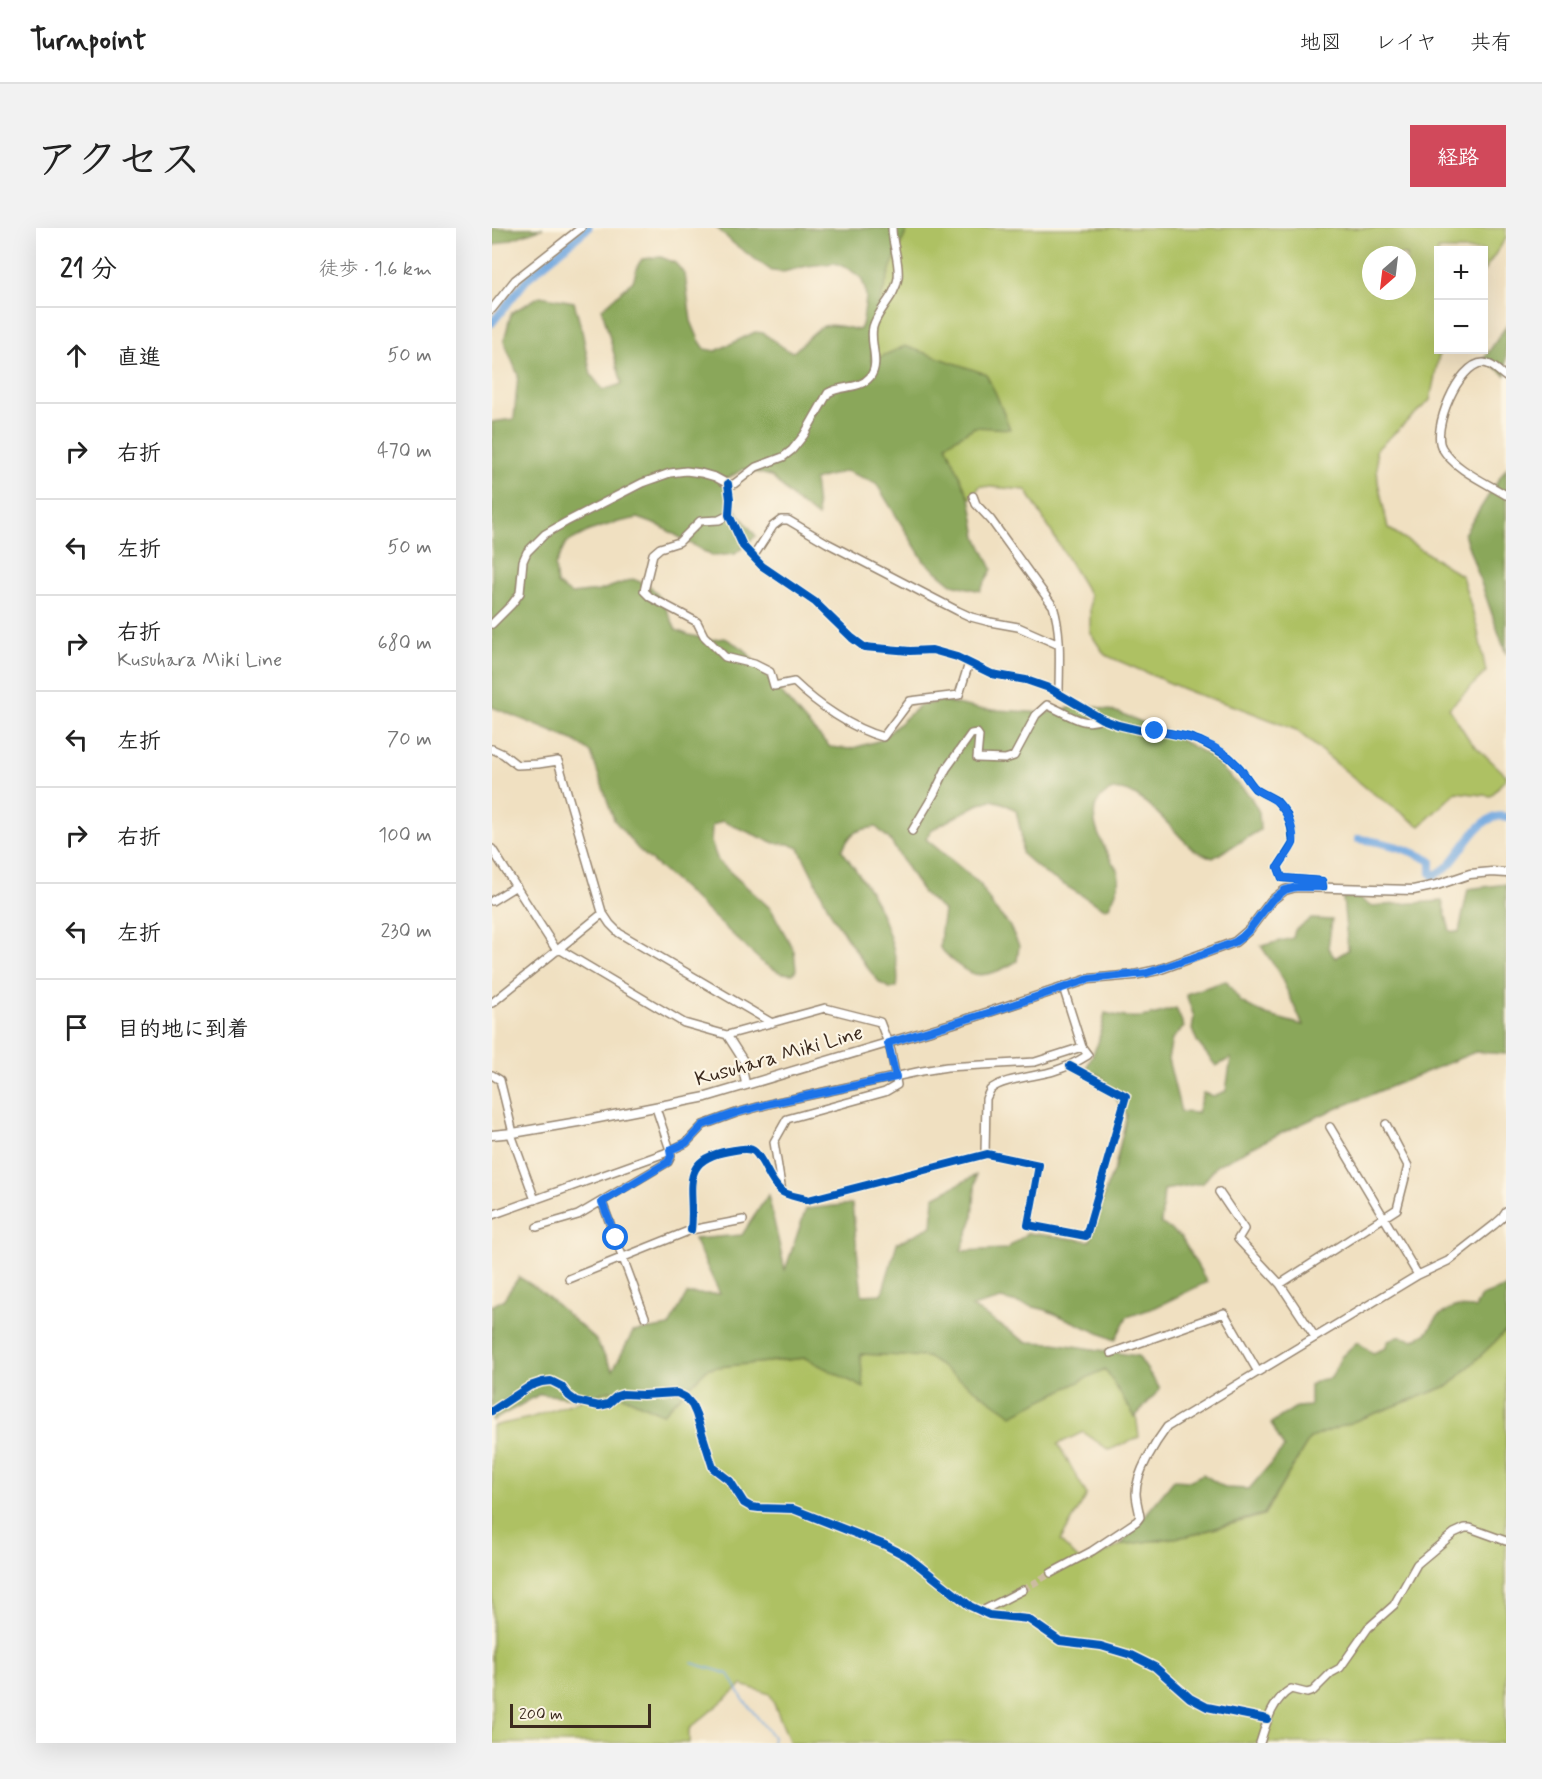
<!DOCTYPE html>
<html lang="ja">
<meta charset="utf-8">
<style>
body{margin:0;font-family:Mynerve,"Klee One",sans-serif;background:#f2f2f2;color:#222}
.controls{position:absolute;right:18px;top:18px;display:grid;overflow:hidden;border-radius:0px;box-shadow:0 6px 24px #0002}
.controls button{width:54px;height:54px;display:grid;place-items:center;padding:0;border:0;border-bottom:2px solid #e0e0e0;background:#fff;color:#222;font:30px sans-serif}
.compass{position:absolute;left:870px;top:18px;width:54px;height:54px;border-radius:50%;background:#fff;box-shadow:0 6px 24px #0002;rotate:208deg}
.scale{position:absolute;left:18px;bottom:15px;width:141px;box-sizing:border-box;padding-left:6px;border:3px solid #3b2a1e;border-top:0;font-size:16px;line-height:21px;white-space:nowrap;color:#3b2a1e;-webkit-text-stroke:4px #fcf5e5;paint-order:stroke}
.stop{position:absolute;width:18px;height:18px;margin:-14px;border:4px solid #1a73e8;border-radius:50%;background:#fff}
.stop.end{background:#1a73e8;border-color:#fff;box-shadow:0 2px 6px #0008}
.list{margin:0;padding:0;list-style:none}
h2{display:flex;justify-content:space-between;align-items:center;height:78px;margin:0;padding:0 24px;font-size:26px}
h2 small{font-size:20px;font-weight:400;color:#767676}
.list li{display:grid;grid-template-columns:39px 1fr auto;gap:18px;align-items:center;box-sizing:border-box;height:96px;padding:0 24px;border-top:2px solid #e0e0e0}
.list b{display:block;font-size:22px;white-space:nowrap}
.list p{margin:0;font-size:20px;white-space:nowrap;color:#767676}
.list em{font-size:20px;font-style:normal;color:#767676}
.icon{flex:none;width:33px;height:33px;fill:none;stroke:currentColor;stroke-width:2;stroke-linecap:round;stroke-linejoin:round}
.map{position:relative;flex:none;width:1014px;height:1515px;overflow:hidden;border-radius:0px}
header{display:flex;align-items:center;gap:36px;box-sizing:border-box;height:84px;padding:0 30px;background:#fff;border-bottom:2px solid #e0e0e0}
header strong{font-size:28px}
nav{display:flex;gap:33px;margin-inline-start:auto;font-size:21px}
.intro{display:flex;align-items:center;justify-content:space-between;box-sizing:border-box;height:144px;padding:0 36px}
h1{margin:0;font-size:42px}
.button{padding:15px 27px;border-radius:0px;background:#d1495b;color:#fff;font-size:21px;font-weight:700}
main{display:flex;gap:36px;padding:0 36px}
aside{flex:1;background:#fff;border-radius:0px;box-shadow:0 6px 24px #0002}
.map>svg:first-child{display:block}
.green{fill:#aec164;stroke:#747641;stroke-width:1.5;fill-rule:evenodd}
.forest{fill:#8aa75a;stroke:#62683c;stroke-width:1.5}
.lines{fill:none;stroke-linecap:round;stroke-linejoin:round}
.stream{stroke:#72a8e0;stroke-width:1.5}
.river{stroke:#72a8e0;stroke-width:8}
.minor-tunnel{stroke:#ccbca0;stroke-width:7;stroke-dasharray:7 3.5;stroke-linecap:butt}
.minor-casing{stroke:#968570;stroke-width:10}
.major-casing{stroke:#968570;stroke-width:11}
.minor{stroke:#fff;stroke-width:7}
.major{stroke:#fff;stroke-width:8}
.cycleway-casing{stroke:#fcf5e5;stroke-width:11}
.cycleway{stroke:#0057b8;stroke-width:8}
.route{stroke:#1a73e8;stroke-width:8}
.labels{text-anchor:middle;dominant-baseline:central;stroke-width:4.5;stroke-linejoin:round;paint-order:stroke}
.street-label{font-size:21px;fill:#3b2a1e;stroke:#fcf5e5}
</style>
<header>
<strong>Turnpoint</strong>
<nav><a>地図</a><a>レイヤ</a><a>共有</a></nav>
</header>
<div class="intro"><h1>アクセス</h1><a class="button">経路</a></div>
<main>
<aside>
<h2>21 分<small>徒歩 · 1.6 km</small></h2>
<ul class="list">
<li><svg class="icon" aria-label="ahead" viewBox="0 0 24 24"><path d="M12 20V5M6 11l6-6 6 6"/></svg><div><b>直進</b></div><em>50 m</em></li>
<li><svg class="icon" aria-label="right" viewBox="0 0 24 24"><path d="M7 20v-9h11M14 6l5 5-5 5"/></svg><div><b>右折</b></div><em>470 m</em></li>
<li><svg class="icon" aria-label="left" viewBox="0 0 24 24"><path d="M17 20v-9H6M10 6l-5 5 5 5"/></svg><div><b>左折</b></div><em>50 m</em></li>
<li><svg class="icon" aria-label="right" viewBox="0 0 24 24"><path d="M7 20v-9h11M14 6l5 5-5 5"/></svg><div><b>右折</b><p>Kusuhara Miki Line</p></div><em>680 m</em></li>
<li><svg class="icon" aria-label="left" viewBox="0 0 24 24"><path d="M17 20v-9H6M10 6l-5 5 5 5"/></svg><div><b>左折</b></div><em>70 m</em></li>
<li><svg class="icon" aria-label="right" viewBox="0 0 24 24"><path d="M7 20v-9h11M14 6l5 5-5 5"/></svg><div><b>右折</b></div><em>100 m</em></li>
<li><svg class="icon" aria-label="left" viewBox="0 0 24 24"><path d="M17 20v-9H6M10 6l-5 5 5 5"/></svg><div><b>左折</b></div><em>230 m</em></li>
<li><svg class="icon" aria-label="arrive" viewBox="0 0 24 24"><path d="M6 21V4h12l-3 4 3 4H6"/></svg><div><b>目的地に到着</b></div></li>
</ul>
</aside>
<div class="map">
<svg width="1014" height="1515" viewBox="0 0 1014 1515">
<rect width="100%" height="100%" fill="#fcf5e5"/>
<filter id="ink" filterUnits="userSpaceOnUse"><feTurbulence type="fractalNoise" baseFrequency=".0167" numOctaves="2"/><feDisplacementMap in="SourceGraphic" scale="12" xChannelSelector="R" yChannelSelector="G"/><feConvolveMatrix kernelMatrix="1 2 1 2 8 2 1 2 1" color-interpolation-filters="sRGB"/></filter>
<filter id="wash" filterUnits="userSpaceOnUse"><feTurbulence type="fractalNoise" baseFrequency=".008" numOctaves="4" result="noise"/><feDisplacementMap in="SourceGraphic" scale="24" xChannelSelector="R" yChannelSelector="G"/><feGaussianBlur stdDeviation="1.35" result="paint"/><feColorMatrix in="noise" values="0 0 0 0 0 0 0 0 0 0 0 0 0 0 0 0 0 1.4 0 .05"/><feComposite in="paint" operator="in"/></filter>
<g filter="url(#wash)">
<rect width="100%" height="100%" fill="#f0e0c1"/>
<path class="green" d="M388,0H1014V10L992,43V22H946L948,122L938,172L884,222L886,254L896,300L970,348L985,399L994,444L957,480L978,513L1014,547V550L999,568L964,564L928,598L878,563L804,502L748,480L701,465L613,427L598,405V368L534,262L488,258L468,285L361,129L384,47ZM879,27H915V63H879Z
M1014,1103V1515H298L278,1466L250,1457L197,1501V1515H0V1198L38,1190L118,1162L170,1185L216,1140L314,1130L367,1126L614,1135L640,1156L647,1209L617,1222L591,1204L566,1216L595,1267L568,1313L591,1336L629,1317L696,1308L772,1287L818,1210L958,1157Z"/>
<path class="forest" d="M0,0H51L0,18Z
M225,0H416L399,39L382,93L379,133L413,118L494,146L504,166L518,201L483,199L454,216L479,274L485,309L500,341L488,363L460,356L432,333L384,255L354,243L322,252L326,289L303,272L279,248L251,241L233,252L237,274L264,308L243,326L220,328L168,298L146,290L122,295L97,303L74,315L63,338L65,356L79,366L107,363L141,351L158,358L170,372L184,402L197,407L219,412L233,410L252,421L314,494L338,519L358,521L389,512L427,478L450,473L487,481L554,485L594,476L628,485L676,505L716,527L758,568L767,584L768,602L721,630C714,627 706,625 700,620C681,605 634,536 607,572C594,589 611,617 619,632C621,636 625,640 626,644C629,656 622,669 617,679L611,680L552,645L530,626L529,605L524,582L511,575L499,572L485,577L439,602L434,611L488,656L502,680L517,697L527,718L525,733C514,740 493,751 479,745C467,740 457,729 448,720L449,703L452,683L431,665L398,612L384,599C363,602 360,603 350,622C359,636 370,650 379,665C391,686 410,736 405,759L399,761L388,755L374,738L341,689L307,620L297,616L282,615L230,593L220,598L219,614L226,633L279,681L302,723L304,742L301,746L289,745L272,736L193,662L146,621L122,592L99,525L83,513L0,479V194L22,191L26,147L12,113L19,85L48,68L82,74L90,103L99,147L111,162L130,156L110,81L141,53L146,37L150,31L169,29L183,35L193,46L199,93L207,112L213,121L224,123L263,104L271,105L295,122L301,124C311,117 322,101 332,98C342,95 356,100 367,102L370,98L374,70L373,60L369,50L357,41L343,35L315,38L291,44L280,43L242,16Z
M1014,98V147L992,131Z
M1014,240V426L972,306Z
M1014,656V826L983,824L829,887L783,908L725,937L711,955L672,962L669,995L689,1009L715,1054L664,1079L635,1089L623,1112L554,1082L509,1071L480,1079L534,1114L562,1115L646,1128L668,1161L643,1189L613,1141L520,1187L435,1129L368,1126L372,1160L313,1130L216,1140L170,1186L118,1162L92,1171L48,1166L0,1193V1078L11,1072L27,1049L48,1062L103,1111L121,1142L141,1104L177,1098L195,1066H228L202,1011L250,1007L276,967L293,1042L314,981L360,976L370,1067L390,1066L405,1015L440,998L442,969L484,947L481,990L469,1023L514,1021L536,1005L598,1013L615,958L623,939L635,887L610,849L594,841L606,815L613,785C643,793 655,789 684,780L692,799L680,811L676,831L689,884L705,885L711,865L722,868L734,863L739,830L724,838L706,815L700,802L702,789L694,766L734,753L749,774L774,787L811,797L786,743L769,718L801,710L803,702L819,691L840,692L836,720L843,730L856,722L851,670H867L878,678L950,673L958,703L967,704L976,661Z
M1014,1059V1103L958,1157L818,1210L772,1286L696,1308L629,1317L682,1252L697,1253L711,1246L733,1260L757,1261L792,1220L779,1195L804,1179L818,1178V1157L827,1152L839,1150L849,1129L865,1114L881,1125L894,1120L895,1114L905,1108L922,1112L935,1105L946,1088L962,1079L983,1080L989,1068Z"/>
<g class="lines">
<path class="stream" d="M200,1435L237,1446L251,1471L281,1509L280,1515"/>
<path class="river" d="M0,95L36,50L96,0
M866,611C893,614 915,620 939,633V645L941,648C947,645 953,641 957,637C971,623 990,582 1014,589"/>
</g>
</g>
<g filter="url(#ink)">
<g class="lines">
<path class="minor-tunnel" d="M531,1362L559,1345"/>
<g class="minor-casing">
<path id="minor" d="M0,81L23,52L89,0
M1014,149C1007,144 1000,135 991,135C966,135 939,203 950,220C963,242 993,254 1014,267
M236,256L238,271L237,287L251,318L270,338L323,374L360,410L372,419L418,423L440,422L465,429L500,446L534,452L557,460L610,491L626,497L647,502L677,505L697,509L708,513L737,529L748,540L763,561L784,572L795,586L799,600L801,615L786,639L790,650L830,653L831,659
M481,268L484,276L499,292L561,378C570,406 567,436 567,465
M237,287L227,292L208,293L187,314L168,320L161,326L152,363L158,369L205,394L212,408L233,429L262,436L278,444L282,458L302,454C325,476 360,501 391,509L418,473L467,467L477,435
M261,329L281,298L289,292H296L335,315L466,383L479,389L498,394L526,399L567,417
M0,396L20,376L28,365L31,333L35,324L53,306L74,294L150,255L178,245L194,243L209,245L223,249L236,256H242L264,239L291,229L300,222L312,207L336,165C349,157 367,162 378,149C389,135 377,115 381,99C386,81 403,70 406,50C408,33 400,17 400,0
M0,521L11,526L25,537L46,536L66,533L110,684L118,696L127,705L280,795
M420,603L442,566L454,541L479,506L485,505L487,508L485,530L513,531L522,528L544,487L555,477C574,484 590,500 610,491
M0,621L65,723
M0,673L24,658
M67,721L192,795L235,807L333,780L388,794L399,823L405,857L393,864L295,891L282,914L290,964
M0,775L111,685
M235,807L251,832V844L254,857
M0,847L8,852L21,905
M838,899L926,1047
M19,906L43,972
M493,926L494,871C494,870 498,863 498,862C508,851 547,848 562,843C575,839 585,834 596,827L590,819L571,759
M727,964L752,1001L746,1011L788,1056L823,1109
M110,974L153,1089
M0,987L173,925L194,915L211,897L244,885L281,875L430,843L455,839L543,834L590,819
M45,999L86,987L176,934L179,928L178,922L164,880
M199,1002C204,963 184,932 237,923C244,922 257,918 263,924C273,934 277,953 289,963C296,968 308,969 316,972L495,926L547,937L536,997L594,1008L634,868L578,838
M77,1051L199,1002L251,992
M788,1056L905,981L916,938L894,896
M619,1125L732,1085L766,1144
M0,1183L38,1158L50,1154L59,1153L69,1158L77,1168L84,1173L107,1178L116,1176L125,1168L131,1166L151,1167L185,1165L193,1169L200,1177L204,1186L221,1240L238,1253L252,1275L259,1279L267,1280L301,1281L393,1317L416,1329L478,1378L497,1387L536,1391L568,1413L609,1418L639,1427L663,1439L698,1470L715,1479L775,1491
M559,1345L600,1323L645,1293L648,1289C647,1281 644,1273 644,1265C644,1245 663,1215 675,1199L926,1047L956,1033L1002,997L1010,990L1014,984
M488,1384L531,1362
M768,1515C774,1496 780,1472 799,1461L815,1465L821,1463L839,1445L848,1440L876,1400L902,1377L925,1336L962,1305L973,1300H978L1014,1313"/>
</g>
<g class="major-casing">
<path id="major" d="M0,907L21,905L86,894L214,869L479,790L597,751L642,747L666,742L743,714L757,702L779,673L793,662L804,659L921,662L945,657L978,646L1000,644L1014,645"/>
</g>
<use href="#minor" class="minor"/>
<use href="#major" class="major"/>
<g class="cycleway-casing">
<path id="cycleway" d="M236,256L238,271L237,287L251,318L270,338L323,374L360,410L372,419L418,423L440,422L465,429L500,446L534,452L557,460L610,491L626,497L647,502L677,505L697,509L708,513L737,529L748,540L763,561L784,572L795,586L799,600L801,615L786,639L790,650L830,653L831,659
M199,1002C204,963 184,932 237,923C244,922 257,918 263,924C273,934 277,953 289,963C296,968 308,969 316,972L495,926L547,937L536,997L594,1008L634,868L578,838
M0,1183L38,1158L50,1154L59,1153L69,1158L77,1168L84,1173L107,1178L116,1176L125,1168L131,1166L151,1167L185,1165L193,1169L200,1177L204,1186L221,1240L238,1253L252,1275L259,1279L267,1280L301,1281L393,1317L416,1329L478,1378L497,1387L536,1391L568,1413L609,1418L639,1427L663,1439L698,1470L715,1479L775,1491"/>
</g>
<use href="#cycleway" class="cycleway"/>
</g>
</g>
<g class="lines" filter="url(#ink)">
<path class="route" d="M124,1010L110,974L176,934L179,928L178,922L194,915L211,897L244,885L280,875L404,849L396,815L499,784L597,751L655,745L700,730L743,714L750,709L757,702L779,673L793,662L804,659H831L830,653L790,650L786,639C790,632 799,622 801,615C803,602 794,581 784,573C778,568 770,566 764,561C757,556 753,546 747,539C727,515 693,507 663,503"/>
</g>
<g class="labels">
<g class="street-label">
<text transform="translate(287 828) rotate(-16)">Kusuhara Miki Line</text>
</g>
</g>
</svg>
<div class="controls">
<button>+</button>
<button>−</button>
</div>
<svg class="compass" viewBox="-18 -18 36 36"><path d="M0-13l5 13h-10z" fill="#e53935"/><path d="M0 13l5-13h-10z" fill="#767676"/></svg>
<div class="scale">200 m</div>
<div class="stop" style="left:124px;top:1010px"></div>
<div class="stop end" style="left:663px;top:503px"></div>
</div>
</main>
